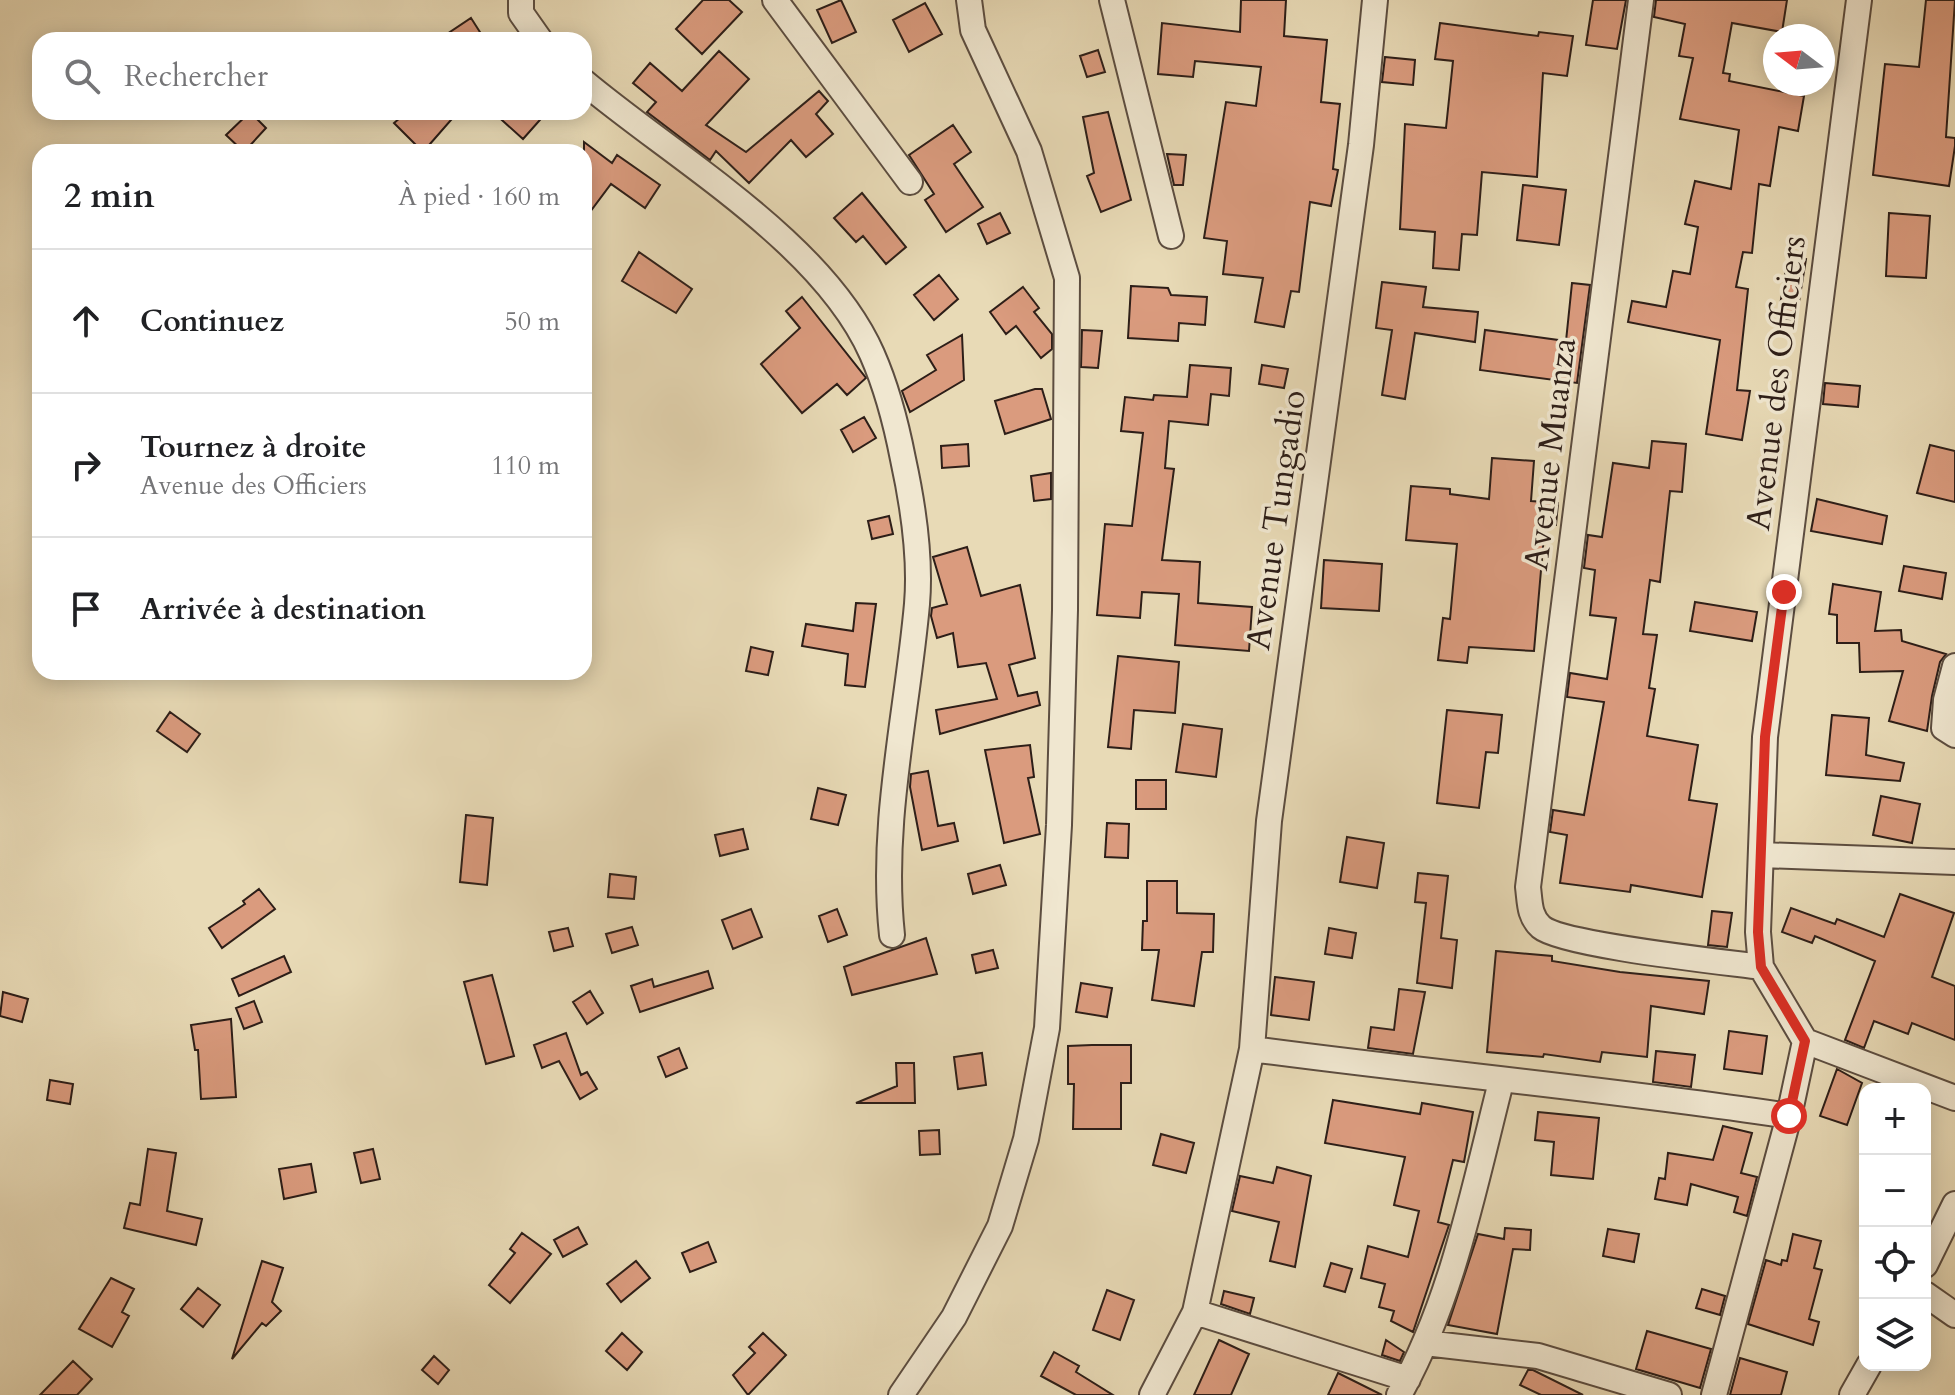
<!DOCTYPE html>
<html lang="fr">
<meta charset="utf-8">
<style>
body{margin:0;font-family:Cardo,serif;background:#f2f2f2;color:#202124}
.controls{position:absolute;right:24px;bottom:24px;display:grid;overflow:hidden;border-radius:16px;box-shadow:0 4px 20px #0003}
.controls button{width:72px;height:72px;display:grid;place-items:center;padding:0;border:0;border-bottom:2px solid #e0e0e0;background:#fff;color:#202124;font:40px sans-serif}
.compass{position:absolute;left:1763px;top:24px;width:72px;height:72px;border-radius:50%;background:#fff;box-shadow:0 4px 20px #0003;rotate:286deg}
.stop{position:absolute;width:24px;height:24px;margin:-18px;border:6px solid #d93025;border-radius:50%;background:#fff}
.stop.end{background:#d93025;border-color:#fff;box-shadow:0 2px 8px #0008}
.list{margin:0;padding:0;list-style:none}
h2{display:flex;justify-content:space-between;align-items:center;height:104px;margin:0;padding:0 32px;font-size:34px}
h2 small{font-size:26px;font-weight:400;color:#757577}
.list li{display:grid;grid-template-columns:52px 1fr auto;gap:24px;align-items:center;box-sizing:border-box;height:144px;padding:0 32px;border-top:2px solid #e0e0e0}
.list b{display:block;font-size:30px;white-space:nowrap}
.list p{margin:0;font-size:26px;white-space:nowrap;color:#757577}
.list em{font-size:26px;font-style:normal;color:#757577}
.icon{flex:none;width:44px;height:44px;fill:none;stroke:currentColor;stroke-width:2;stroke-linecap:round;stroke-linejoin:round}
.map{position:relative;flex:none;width:1955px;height:1395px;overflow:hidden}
.search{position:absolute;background:#fff;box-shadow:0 4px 20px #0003;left:32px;top:32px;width:560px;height:88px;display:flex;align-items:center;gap:20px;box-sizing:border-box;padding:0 28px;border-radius:24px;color:#757577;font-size:30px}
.panel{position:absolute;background:#fff;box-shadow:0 4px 20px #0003;left:32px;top:144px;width:560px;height:536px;border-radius:24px}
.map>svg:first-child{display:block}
.building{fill:#da9b7e;stroke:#2d1e18;stroke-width:2}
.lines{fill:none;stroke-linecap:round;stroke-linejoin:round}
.minor-casing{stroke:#5c4d40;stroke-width:28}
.minor{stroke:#f0e7d0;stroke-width:24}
.route{stroke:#d93025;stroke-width:10}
.labels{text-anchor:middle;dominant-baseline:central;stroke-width:7;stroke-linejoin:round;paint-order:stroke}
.street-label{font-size:34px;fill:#2d1e18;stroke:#f0e7d0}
</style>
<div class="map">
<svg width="1955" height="1395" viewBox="0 0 1955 1395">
<rect width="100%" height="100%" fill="#e8dab6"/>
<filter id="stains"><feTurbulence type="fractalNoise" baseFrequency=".0025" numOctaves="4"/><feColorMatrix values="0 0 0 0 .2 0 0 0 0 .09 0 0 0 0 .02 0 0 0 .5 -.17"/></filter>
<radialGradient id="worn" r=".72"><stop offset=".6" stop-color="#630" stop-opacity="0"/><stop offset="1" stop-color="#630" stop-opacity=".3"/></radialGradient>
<path class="building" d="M703,0H729L742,12L702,54L676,29Z
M841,0L856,32L832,43L817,10Z
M1241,0H1286L1284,36L1327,40L1321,102L1340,104L1333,169L1338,170L1331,206L1310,202L1299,292L1291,291L1284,327L1255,322L1263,278L1223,274L1227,241L1204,238L1226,102L1256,106L1261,67L1195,61L1193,77L1158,74L1162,23L1240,32Z
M1593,0H1626L1617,49L1586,45Z
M1656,0H1787L1782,32L1732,23L1723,73L1730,74L1729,81L1804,96L1798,131L1779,127L1770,186L1759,184L1752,253L1743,252L1736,287L1748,289L1737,390L1750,391L1742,440L1706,434L1720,340L1628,322L1632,301L1666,307L1673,271L1690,274L1698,227L1685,224L1695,181L1731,189L1739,130L1680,119L1693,58L1679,56L1685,24L1654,17Z
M1926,0H1955L1946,137L1955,138V146L1949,186L1873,175L1885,64L1919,67Z
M925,3L942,34L909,52L893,20Z
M471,18L485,40H438Z
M1440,23L1538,36L1539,32L1573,36L1567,76L1543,73L1537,177L1482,172L1477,235L1462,234L1459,270L1433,268L1435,232L1400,229L1405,124L1446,128L1453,61L1435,59Z
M1098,50L1105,72L1087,77L1080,56Z
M719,51L749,79L706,125L746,152L819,91L828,101L816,114L833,134L806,157L791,140L749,183L716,151L710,160L647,112L656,102L633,83L650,63L682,91Z
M1385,57L1415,60L1413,85L1382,82Z
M250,112L266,128L244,152L226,135Z
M407,112H458L423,152L394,123Z
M493,112H547L523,139Z
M1108,112L1131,200L1101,212L1087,176L1094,173L1083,117Z
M953,125L971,152L954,164L983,207L946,232L925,200L934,194L909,155Z
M584,142L612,163L617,155L660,185L645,208L611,184L584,220Z
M1167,154L1186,155L1183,185H1174Z
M1523,185L1566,190L1559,245L1517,240Z
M862,193L906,247L886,264L863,236L856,242L834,218Z
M1000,213L1010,233L987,244L978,224Z
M1889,213L1930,216L1926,278L1886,276Z
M639,252L692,289L676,313L622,281Z
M1788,256L1806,259L1796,320L1778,318Z
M939,275L958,299L934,320L914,295Z
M1382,282L1426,287L1423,307L1478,312L1475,342L1415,333L1405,399L1382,395L1392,330L1376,328Z
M1572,283L1590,285L1577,383L1480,370L1485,330L1566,341Z
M1131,286L1168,288L1171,295L1207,297L1205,325L1179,323L1178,341L1128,338Z
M1023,287L1039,308L1034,312L1052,334V349L1041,358L1016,326L1006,334L990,312Z
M802,297L866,378L847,395L837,384L802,413L761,364L800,328L786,311Z
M1082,330L1102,331L1098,368L1081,367Z
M962,335L964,380L910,412L902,391L936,370L927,355Z
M1190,365L1231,368L1229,396L1211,394L1208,425L1169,421L1165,468L1174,469L1162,560L1200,562L1198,603L1252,607L1249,651L1175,645L1179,594L1142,592L1140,618L1097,615L1105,524L1132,526L1143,433L1121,431L1125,397L1153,400L1154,395L1187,397Z
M1262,365L1288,369L1284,388L1259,384Z
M1825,383L1860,386L1858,407L1823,404Z
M1035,389H1042L1051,419L1005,434L995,401Z
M864,417L876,438L853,452L841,430Z
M1652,441L1686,444L1682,492L1670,491L1660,582L1650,580L1643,634L1657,635L1649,688L1655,689L1647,736L1698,745L1689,800L1717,804L1702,897L1631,885L1630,892L1560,883L1567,835L1550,832L1553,810L1584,815L1604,702L1567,697L1570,673L1607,679L1616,618L1590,615L1595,570L1584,568L1588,535L1602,537L1613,463L1649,468Z
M968,444L969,466L942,468L941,446Z
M1930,445L1955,451V502L1917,493Z
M1492,458L1534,461L1531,501L1558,503L1556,525L1545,524L1534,651L1469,647L1467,663L1438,660L1443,618L1450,619L1457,544L1406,540L1411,486L1450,489V494L1489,499Z
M1051,473V499L1034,501L1031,476Z
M1817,499L1887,516L1882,544L1811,531Z
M889,516L893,534L872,539L868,521Z
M967,547L981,596L1020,585L1035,658L1009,665L1018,696L1037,692L1040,705L940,734L936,710L997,699L986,663L958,667L953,633L937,638L931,616L932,608L947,604L933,557Z
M1324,560L1382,564L1379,611L1321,608Z
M1904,566L1946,573L1942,599L1899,591Z
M1833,584L1881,592L1875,631L1901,630L1902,641L1946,654L1940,662L1932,696L1927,731L1889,721L1903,671L1860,672L1859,643H1837V615L1829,614Z
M1695,602L1757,612L1752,641L1690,631Z
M856,603L876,604L865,687L845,685L848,654L802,646L806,624L853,631Z
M751,647L773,652L768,675L746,671Z
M1118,656L1179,662L1175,713L1134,710L1131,749L1108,747Z
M1447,710L1502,715L1498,753L1486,752L1479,808L1437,803Z
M170,712L200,734L187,752L157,731Z
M1832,715L1869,718L1866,755L1904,763L1900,781L1826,775Z
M1183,724L1222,729L1216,777L1176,772Z
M1030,745L1034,777L1028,778L1040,834L1004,843L985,750Z
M928,771L938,826L954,823L958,841L922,850L910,787L911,774Z
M1136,780H1166V809H1136Z
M818,788L846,795L838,825L811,819Z
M1881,796L1920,804L1912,843L1873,835Z
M466,815L493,818L487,885L460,882Z
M1107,823L1129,824L1128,858L1105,857Z
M743,829L748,849L720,856L715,835Z
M1347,837L1384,843L1377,888L1340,882Z
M1000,865L1006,885L973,894L968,874Z
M1418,873L1448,876L1441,938L1457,940L1452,988L1417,983L1426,903L1415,902Z
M610,874L636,877L634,899L608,897Z
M1147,881H1177V913L1214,914L1213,952H1202L1194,1006L1152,1000L1159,950H1142L1143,921H1147Z
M259,889L275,909L222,948L209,928L245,904L243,901Z
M1900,894L1954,913L1932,977L1955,986V1040L1912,1023L1908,1034L1874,1021L1864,1048L1845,1040L1875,961L1815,936L1812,943L1782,932L1791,908L1835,924L1837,919L1884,937Z
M751,909L762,937L733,949L722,920Z
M837,909L847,935L828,942L819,916Z
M1712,911L1732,913L1727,947L1708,945Z
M632,927L638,945L612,953L606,934Z
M568,928L573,946L554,951L549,932Z
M1329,928L1356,933L1352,958L1325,954Z
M926,938L937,974L852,995L844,967Z
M993,950L998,968L976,973L972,955Z
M1496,951L1552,956V961L1620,972L1709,981L1704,1014L1651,1006L1647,1057L1602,1052L1600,1062L1544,1054L1543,1057L1487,1052Z
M284,956L291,972L239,996L232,979Z
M708,971L713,988L640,1012L631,986L652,979L654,987Z
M492,975L514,1056L486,1064L464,982Z
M1275,977L1314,982L1309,1020L1271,1015Z
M1081,983L1112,988L1107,1017L1076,1012Z
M1399,989L1425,992L1413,1054L1368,1048L1371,1027L1394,1030Z
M590,991L603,1013L587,1024L573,1002Z
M3,992L28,999L22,1022L0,1016Z
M254,1001L262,1022L244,1029L236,1008Z
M231,1019L236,1097L201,1099L198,1050H195L191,1025Z
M1729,1031L1767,1036L1762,1074L1724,1069Z
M566,1033L581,1075L587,1072L597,1089L580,1099L559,1061L542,1068L534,1045Z
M1092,1045H1131V1083H1121V1129H1073L1074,1084H1068V1046Z
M679,1048L687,1068L666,1077L658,1057Z
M1656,1051L1695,1055L1691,1087L1653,1082Z
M982,1053L986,1085L958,1089L954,1057Z
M896,1063H914L915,1103H856L897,1086Z
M1837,1069L1862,1083L1847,1125L1820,1116Z
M50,1080L73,1084L70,1104L47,1100Z
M1333,1100L1420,1114L1422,1103L1473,1112L1464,1162L1453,1160L1438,1222L1449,1225L1413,1332L1391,1321L1394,1311L1379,1307L1385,1284L1361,1278L1368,1246L1408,1257L1419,1211L1394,1205L1405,1157L1325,1143Z
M1538,1112L1599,1118L1593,1179L1551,1175L1554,1142L1535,1140Z
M1723,1126L1752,1133L1741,1173L1757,1177L1747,1216L1734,1212L1738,1197L1691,1184L1687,1205L1655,1199L1659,1178L1665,1179L1668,1153L1713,1160Z
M939,1130L940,1154L920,1155L919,1131Z
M1161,1134L1194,1143L1186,1173L1153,1165Z
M148,1149L176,1153L167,1211L202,1219L196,1245L124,1228L130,1203L140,1205Z
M373,1149L380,1179L361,1183L354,1153Z
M311,1164L316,1192L284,1199L279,1169Z
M1277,1167L1311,1176L1295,1267L1270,1261L1279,1222L1232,1211L1240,1176L1273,1183Z
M578,1227L587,1244L563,1257L554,1240Z
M1505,1228L1531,1230L1530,1250L1513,1249L1497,1334L1448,1325L1478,1234L1504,1239Z
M1608,1229L1639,1234L1634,1262L1603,1256Z
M522,1233L551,1254L510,1303L489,1285L515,1253L510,1249Z
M1793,1234L1821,1241L1814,1268L1822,1270L1809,1319L1819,1322L1813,1345L1748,1324L1766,1260L1781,1265L1782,1260L1787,1261Z
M708,1242L716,1262L690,1272L682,1253Z
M262,1261L283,1268L272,1302L281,1311L266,1326L262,1323L232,1359Z
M636,1261L650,1278L621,1302L607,1284Z
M1331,1263L1352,1269L1345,1292L1324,1286Z
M111,1278L134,1289L122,1312L129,1316L112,1347L79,1329Z
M198,1288L220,1305L203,1327L181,1309Z
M1702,1289L1725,1296L1720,1315L1696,1308Z
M1107,1290L1134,1300L1120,1340L1093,1330Z
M1224,1291L1254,1298L1250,1314L1221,1304Z
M1647,1331L1711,1349L1700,1388L1636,1369Z
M622,1333L642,1352L627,1370L606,1351Z
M763,1333L786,1355L748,1395L733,1375L755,1353L749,1347Z
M1219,1340L1249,1354L1231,1395H1194Z
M1386,1340L1404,1352L1400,1361L1382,1355Z
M1054,1352L1079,1366L1076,1372L1113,1395H1076L1041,1376Z
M434,1356L449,1370L438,1384L422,1370Z
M1740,1358L1787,1372L1781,1395H1730Z
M73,1361L92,1379L77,1395H40Z
M1528,1370H1533L1583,1395H1541L1520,1385Z
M1338,1373L1382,1395H1328Z"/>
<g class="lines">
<g class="minor-casing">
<path id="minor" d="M521,0V13L540,40
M775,0L910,182
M1112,0L1171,236
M1641,0L1528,887C1530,903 1529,916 1541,927C1562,945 1724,962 1761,967
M1859,0L1765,737L1758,932L1761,967L1805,1041L1955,1098
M584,82C676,159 823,243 872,354C887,388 896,423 903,459C913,505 921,557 917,604C907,715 880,823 892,935
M1955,666L1946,700L1944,728L1955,735
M1761,855L1955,862
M1252,1049C1431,1073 1611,1089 1789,1116
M1925,1265L1955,1204
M1925,1294L1955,1315
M1195,1312L1408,1379
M1425,1343L1538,1356L1669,1395
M901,1395L954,1317L1000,1226L1026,1139L1047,1028L1059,825L1065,610L1067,278L1029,151L973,30L969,0
M1152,1395L1195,1312L1252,1049L1269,821L1361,145L1375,0
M1399,1395C1453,1299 1474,1187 1501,1082
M1714,1395L1789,1116L1805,1041
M1852,1395L1869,1365"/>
</g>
<use href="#minor" class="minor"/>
</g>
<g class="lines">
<path class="route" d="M1784,592L1765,737L1758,932L1761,967L1805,1041L1789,1116"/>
</g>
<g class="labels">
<g class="street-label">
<text transform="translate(1776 383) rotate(-83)">Avenue des Officiers</text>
<text transform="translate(1550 454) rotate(-83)">Avenue Muanza</text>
<text transform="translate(1276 520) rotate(-82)">Avenue Tungadio</text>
</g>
</g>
<rect width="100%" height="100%" filter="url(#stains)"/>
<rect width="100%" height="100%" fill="url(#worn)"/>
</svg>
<div class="controls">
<button>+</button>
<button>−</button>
<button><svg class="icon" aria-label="locate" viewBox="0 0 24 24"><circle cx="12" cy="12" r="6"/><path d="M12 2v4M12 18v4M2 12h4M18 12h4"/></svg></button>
<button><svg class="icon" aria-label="layers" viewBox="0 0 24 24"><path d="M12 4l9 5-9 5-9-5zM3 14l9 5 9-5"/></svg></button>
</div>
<svg class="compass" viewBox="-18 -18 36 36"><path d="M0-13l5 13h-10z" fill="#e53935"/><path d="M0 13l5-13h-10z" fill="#757577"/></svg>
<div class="stop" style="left:1789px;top:1116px"></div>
<div class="stop end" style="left:1784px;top:592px"></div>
<div class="search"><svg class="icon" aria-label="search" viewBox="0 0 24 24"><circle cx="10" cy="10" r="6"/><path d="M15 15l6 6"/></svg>Rechercher</div>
<section class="panel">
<h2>2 min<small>À pied · 160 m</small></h2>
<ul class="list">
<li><svg class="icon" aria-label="ahead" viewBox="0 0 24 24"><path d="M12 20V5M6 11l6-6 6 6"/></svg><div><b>Continuez</b></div><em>50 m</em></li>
<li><svg class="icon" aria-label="right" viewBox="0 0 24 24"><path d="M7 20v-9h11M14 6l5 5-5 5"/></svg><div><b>Tournez à droite</b><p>Avenue des Officiers</p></div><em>110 m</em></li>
<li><svg class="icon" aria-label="arrive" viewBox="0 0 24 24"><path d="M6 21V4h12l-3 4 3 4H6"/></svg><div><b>Arrivée à destination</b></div></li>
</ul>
</section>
</div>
